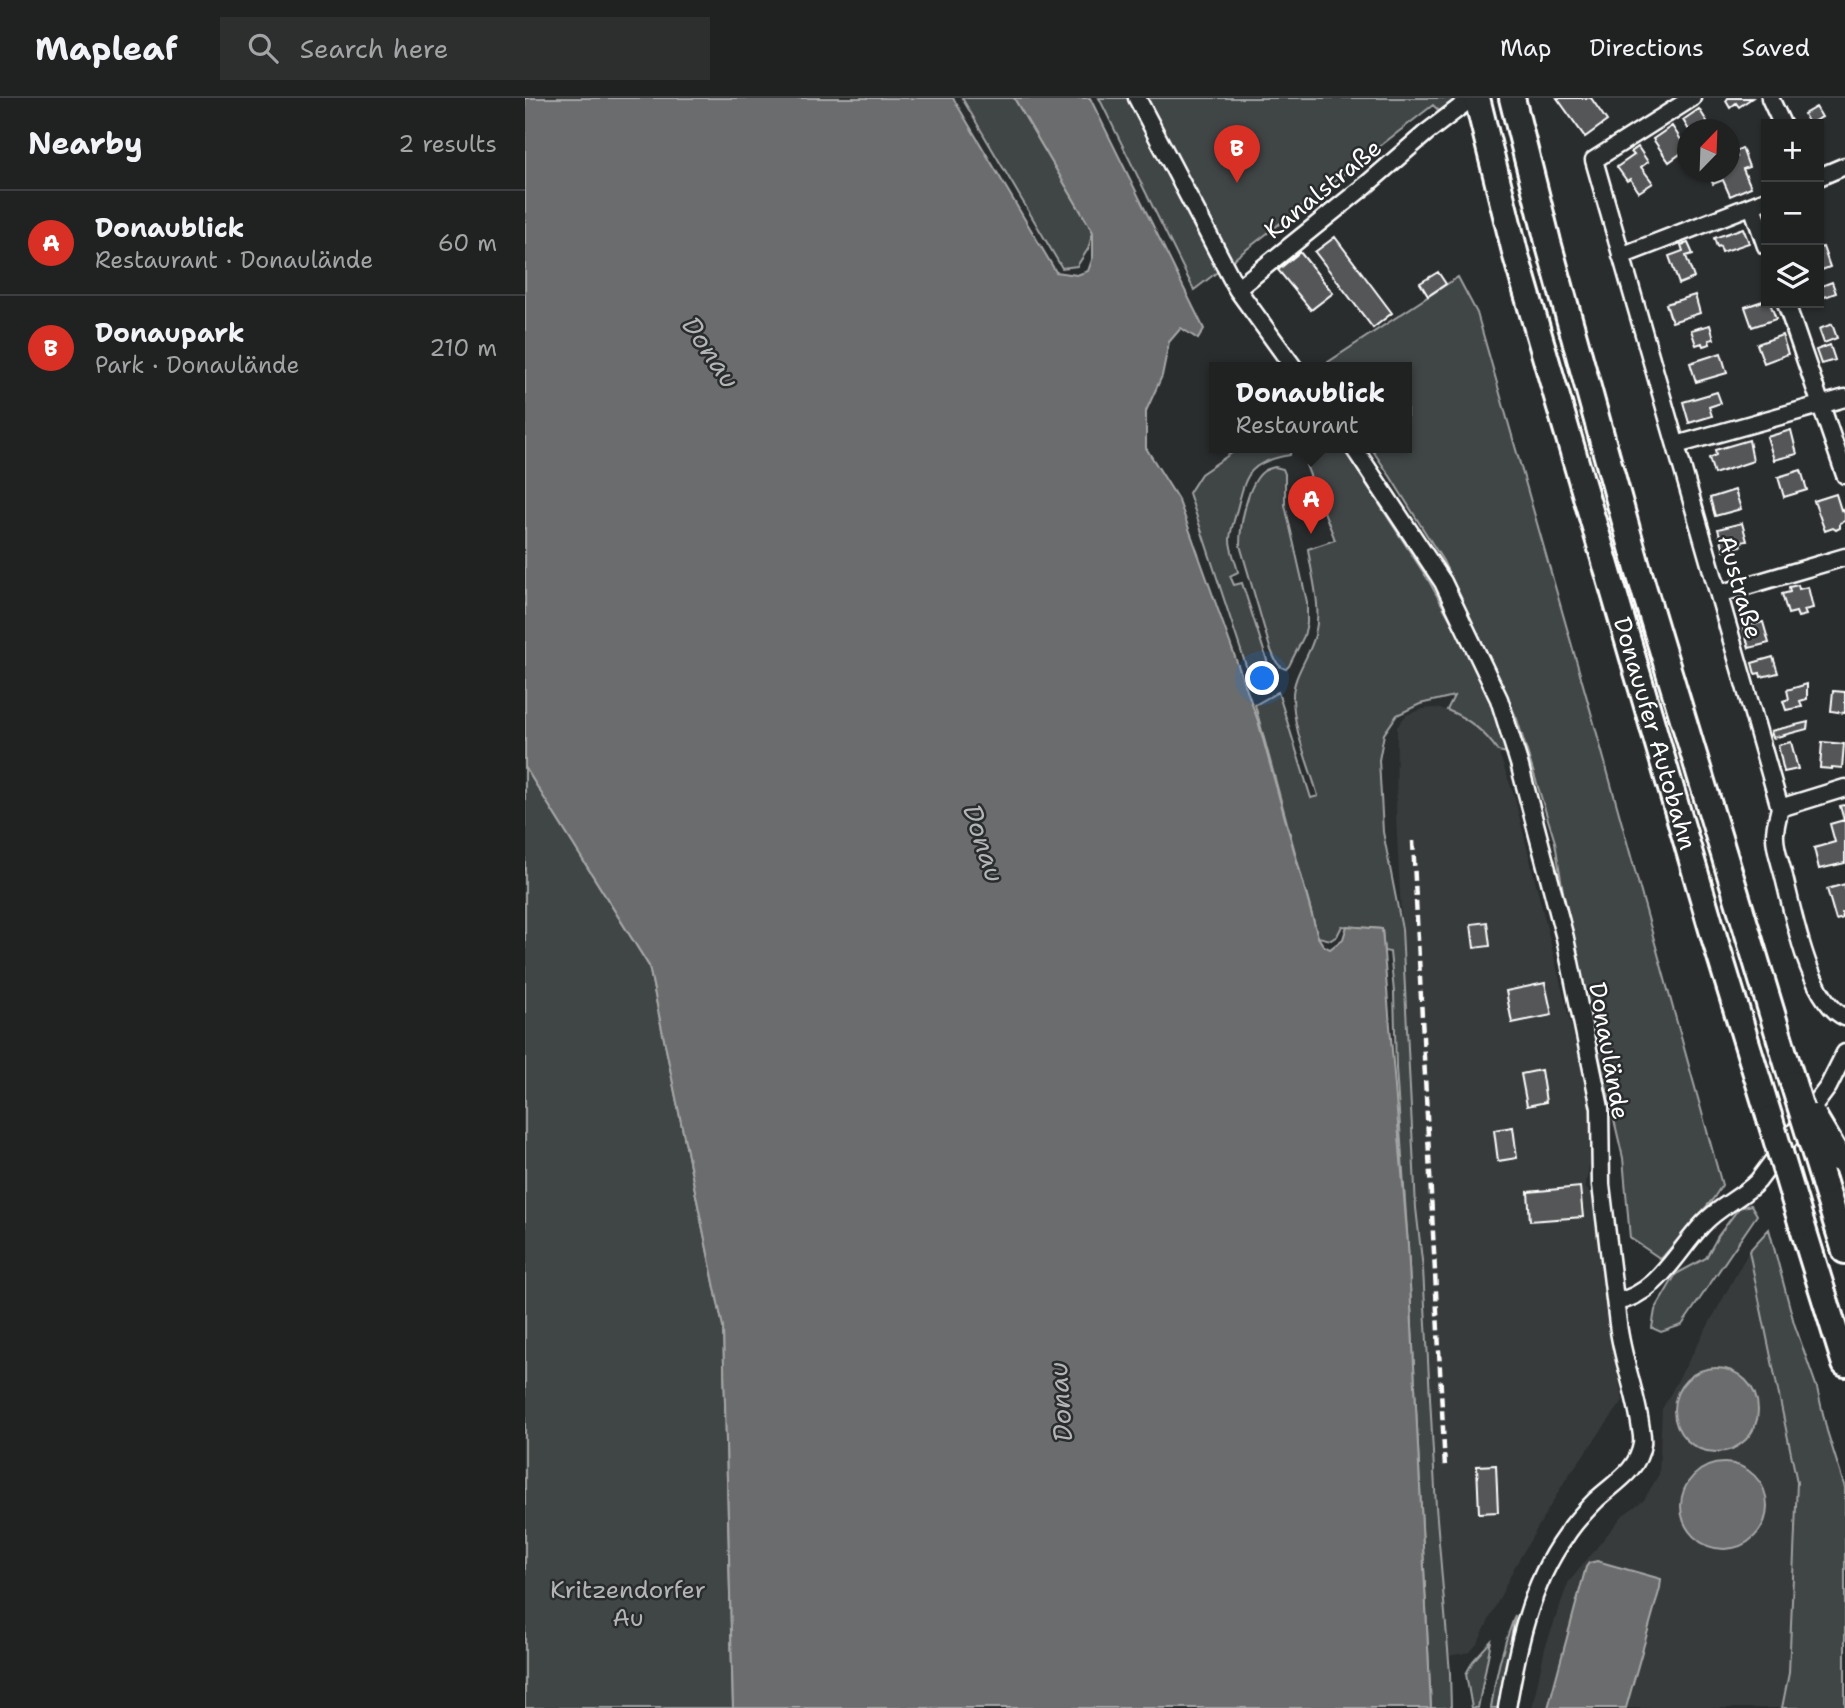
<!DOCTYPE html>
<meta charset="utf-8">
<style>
body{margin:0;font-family:"Shantell Sans",sans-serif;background:#2d2f2f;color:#f1f3f6}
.controls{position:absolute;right:21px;top:21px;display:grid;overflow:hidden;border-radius:0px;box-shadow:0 2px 5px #0004}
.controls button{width:63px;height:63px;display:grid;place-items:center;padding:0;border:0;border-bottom:2px solid #3d3f40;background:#202222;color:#f1f3f6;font:35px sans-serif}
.compass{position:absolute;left:1152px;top:21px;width:63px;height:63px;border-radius:50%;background:#202222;box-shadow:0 2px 5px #0004;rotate:23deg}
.you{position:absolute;left:738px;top:581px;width:24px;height:24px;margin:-18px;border:5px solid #fff;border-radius:50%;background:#1a73e8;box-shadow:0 0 0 10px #1a73e833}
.badge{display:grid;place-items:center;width:46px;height:46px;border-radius:50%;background:#d93025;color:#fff;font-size:23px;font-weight:700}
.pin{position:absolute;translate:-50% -58px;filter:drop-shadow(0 2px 4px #0008)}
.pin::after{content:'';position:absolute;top:37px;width:24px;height:21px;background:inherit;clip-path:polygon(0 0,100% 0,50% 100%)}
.popup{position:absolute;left:684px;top:264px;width:203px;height:91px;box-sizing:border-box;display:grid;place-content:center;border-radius:0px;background:#202222;filter:drop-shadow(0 2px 5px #0005);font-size:23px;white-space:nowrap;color:#a2a4a5}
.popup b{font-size:26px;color:#f1f3f6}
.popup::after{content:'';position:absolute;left:50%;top:100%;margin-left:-14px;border:14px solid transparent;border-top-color:#202222}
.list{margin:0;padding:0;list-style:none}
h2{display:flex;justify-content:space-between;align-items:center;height:91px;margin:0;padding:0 28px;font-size:30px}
h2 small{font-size:23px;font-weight:400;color:#a2a4a5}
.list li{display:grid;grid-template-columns:46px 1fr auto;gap:21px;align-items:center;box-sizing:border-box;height:105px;padding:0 28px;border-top:2px solid #3d3f40}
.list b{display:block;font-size:26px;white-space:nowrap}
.list p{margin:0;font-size:23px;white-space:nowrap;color:#a2a4a5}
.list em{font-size:23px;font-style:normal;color:#a2a4a5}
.icon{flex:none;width:38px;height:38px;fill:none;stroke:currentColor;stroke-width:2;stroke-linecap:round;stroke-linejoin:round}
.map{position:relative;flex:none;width:1320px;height:1610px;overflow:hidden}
header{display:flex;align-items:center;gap:42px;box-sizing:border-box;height:98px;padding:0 35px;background:#202222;border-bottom:2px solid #3d3f40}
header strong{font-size:33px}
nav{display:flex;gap:38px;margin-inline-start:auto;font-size:24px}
.search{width:490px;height:63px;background:#2d2f2f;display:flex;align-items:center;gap:18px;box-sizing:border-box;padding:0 24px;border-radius:0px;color:#a2a4a5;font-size:26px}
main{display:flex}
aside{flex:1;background:#202222}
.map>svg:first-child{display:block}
.built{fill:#373a3b}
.green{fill:#414445;stroke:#a0a2a2;stroke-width:2}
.water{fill:#6a6c6d;stroke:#a6a7a7;stroke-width:2}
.building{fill:#555758;stroke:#fff;stroke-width:2}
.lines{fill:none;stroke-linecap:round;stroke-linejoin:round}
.minor-casing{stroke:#fff;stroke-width:21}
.highway-casing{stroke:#fff;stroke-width:30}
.minor{stroke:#2a2d2e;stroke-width:16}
.highway{stroke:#2a2d2e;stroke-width:24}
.rail{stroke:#fff;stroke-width:4.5;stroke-dasharray:10 5;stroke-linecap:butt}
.highway-bridge-casing{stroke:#fff;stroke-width:30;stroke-linecap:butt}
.highway-bridge{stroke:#2a2d2e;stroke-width:24}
.labels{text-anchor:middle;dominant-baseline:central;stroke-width:5;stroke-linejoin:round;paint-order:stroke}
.street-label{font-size:24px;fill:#fff;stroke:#2a2d2e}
.park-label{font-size:24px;fill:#b3b4b5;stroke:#2a2d2e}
.water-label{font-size:26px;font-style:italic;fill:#b4b6b6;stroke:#2a2d2e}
</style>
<header>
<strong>Mapleaf</strong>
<div class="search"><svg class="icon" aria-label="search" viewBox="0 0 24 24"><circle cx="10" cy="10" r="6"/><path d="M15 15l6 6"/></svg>Search here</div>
<nav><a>Map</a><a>Directions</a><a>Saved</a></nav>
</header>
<main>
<aside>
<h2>Nearby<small>2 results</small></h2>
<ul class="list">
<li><span class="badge">A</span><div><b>Donaublick</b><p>Restaurant · Donaulände</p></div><em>60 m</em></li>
<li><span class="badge">B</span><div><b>Donaupark</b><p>Park · Donaulände</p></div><em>210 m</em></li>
</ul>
</aside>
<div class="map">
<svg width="1320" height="1610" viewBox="0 0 1320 1610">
<rect width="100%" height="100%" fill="#2a2d2e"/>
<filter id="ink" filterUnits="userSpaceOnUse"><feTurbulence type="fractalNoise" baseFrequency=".0143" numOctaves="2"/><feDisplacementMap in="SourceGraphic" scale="14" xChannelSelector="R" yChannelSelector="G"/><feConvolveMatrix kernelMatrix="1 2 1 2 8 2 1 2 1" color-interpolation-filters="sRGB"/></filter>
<g filter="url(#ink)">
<path class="built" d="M909,610L922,612L936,618L947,624L963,639L973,653L989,697L1069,1020L1068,1050L1060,1089L1068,1099L1073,1108L1089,1259L1098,1303L1041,1381L989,1470L953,1545L945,1554L923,1558L911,1409L898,1171L891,1110L871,718L872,629L881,617L898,611Z
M1224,1153L1272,1384L1264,1575L1257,1610H1007L1020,1550L1043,1485L1098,1417L1119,1402L1134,1376L1137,1311Z"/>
<path class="green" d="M437,0H489L568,134L563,151L552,168L537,170Z
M574,0H935L915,14L908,7L669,192Z
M933,179L952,215L1069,625L1197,1087L1188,1101L1136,1161L1105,1140L1098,1060L1043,825L1030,744L992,621L974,580L918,463L865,378L846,350H882V270H794Z
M714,350H766L765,357C722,364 721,377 711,415C709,424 705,433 705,442C705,452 711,464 713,474L705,478L709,487L717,485L748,581L728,589L664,395L676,376Z
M786,350H818L904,483L949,565L964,594L976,628L982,655L973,653C959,633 944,621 922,612L929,598L895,606L872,617L859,636L854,662L858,734L877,831L891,1110L898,1171L911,1409L925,1575L926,1610H906L883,1147L871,970L869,894L865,854L859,853L857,831L817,828L812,838L806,842L793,839L730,607L753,594L786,700L793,698C784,666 768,632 768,598C768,577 785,558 790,537C797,509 787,480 783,451L810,442L781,367Z
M750,369L758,371L760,376V407L782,504V525L779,538L764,568L761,571C751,569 749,558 745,550L715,447C715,428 722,385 739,373C742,371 746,370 750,369Z
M0,669L124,868L198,1229L208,1610H0Z
M1226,1107L1232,1117L1157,1227L1136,1234L1127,1230L1130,1212L1151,1176L1181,1160L1193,1138L1214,1110Z
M1244,1131L1269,1225L1292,1290L1302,1333L1320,1390V1610H1257L1264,1575L1272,1384L1224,1153Z
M990,1517L974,1610H966C970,1577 978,1548 990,1517Z
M966,1543L953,1610H947L941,1576L948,1563Z"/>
<path class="water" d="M0,0H428L531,174L552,177L563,173L568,159V134L489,0H565L679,231L673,241L656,230L644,244L637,278L621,313V350L654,403L733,623L793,839L798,847L805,851L818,841L822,828L857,831L883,1147L906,1610H208L198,1229L124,868L0,669Z
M1149 1312a42 42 0 1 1 84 0a42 42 0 1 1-84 0Z
M1156 1408a43 43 0 1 1 86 0a43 43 0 1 1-86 0Z
M1072,1463L1136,1481L1135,1490L1101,1610H1023L1061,1469L1064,1465Z"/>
<path class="building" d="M1032,0H1066L1082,23L1060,39Z
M1203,0H1227L1214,9L1211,5L1205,10L1201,3Z
M1291,9L1297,19L1284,26L1279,16Z
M1174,11L1185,28L1180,32H1164L1158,22Z
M1147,28L1162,51L1144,64L1128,41Z
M1113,49L1123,64L1116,69L1128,85L1114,94L1105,81L1102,83L1092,69L1109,57L1106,54Z
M1217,50L1224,69L1218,71L1226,89L1205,98L1198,82L1188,86L1183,74H1204V62L1212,59L1210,53Z
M1218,130L1224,145L1197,154L1195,148L1192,149L1189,140Z
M810,139L867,215L848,230L790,154Z
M1163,145L1168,156L1161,158L1169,180L1154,186L1144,158L1158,153L1156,147Z
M1298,149L1305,169L1294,173V150Z
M775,154L808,195L786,212L753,172Z
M913,174L921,186L903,198L895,185Z
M1307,184L1311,195L1294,201V189Z
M1170,197L1175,215L1147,224L1141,206Z
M1241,202V205H1245L1251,221L1227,229L1220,209Z
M1307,226L1312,240L1299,245L1294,231Z
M1185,227L1189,241L1184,242L1185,246L1178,248L1177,245L1171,247L1166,232Z
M1257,237L1263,256L1239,265L1232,246Z
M1305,247L1310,262L1296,266L1291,252Z
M1196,255L1202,275L1171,284L1165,265Z
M1192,294L1196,305L1184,309L1187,318L1164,325L1158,304Z
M1266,332L1272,356L1249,362L1242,339Z
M1224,342L1228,363L1189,376L1184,360L1191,357L1190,352Z
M1276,372L1282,392L1259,399L1253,379Z
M1210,392L1216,411L1190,418L1185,400Z
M1311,396L1316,412L1318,411L1320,416V423L1315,425V430L1311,432L1308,430L1300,433L1289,403Z
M1217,425L1222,443L1215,444L1216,448L1199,452L1193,431Z
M1273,487L1274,491L1283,489L1288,510L1279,512L1281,517L1273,519L1271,514L1263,516L1257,496L1265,494L1264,489Z
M1238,524L1244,545L1224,550L1218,529Z
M1248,559L1253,575L1236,579L1235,575L1230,576L1227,565Z
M1282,586V601L1275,603L1277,609L1261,612L1258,603L1264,601L1262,592Z
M1308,593L1320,594V615L1306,613Z
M1283,624L1282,631L1248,640L1246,633Z
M1266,644L1273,671L1259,674L1253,647Z
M1297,644L1319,646L1317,670L1307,669V671L1295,670Z
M1320,707V765L1294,771L1289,750L1310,744L1305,726L1319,722L1315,708Z
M1320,786V814L1317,815L1318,820L1311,822L1302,791Z
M962,824L965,848L949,850L946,826Z
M1020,885L1027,917L987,925L981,893Z
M1016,972L1021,1004L1002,1008L996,976Z
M988,1029L992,1060L973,1063L969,1032Z
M1055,1089L1058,1119L1005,1123L1003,1094Z
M971,1367L973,1414L954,1415L952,1368Z"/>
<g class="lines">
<g class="minor-casing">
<path id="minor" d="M612,0L712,191L769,270
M1167,0L1069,62L1255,710C1253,718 1250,728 1250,736C1249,749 1256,766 1259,779C1268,814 1284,904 1320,919
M1245,0L1257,26
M1294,79L1320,68
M1227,108L1241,148
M1096,158L1241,102
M712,191L841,87L901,35L947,0
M1261,205L1320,377
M1151,347L1320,300
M829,350L918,484L974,601L994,665L1040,840L1075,1010L1076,1087L1093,1226C1097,1260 1110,1291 1115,1325C1116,1332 1118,1339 1117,1346C1113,1373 1089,1385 1071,1402C1060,1413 1048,1426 1040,1439C1005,1487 992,1552 982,1610
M1194,496L1320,459
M1255,710L1320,690
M1091,1204C1133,1196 1151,1154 1178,1126C1194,1108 1217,1100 1233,1083L1303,989L1320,955"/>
</g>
<g class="highway-casing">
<g id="highway">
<path id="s1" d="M952,0L991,158L1190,842L1245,1021"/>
<path d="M987,0L1023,144L1114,475L1268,985"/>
<path d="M1299,1085L1320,1153"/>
<path d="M1276,1124L1320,1266"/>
</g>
</g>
<use href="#minor" class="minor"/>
<use href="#highway" class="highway"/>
<path class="rail" d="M888,743L920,1370"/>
<g class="highway-bridge-casing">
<path id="highway-bridge" d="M1268,985L1299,1085
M1289,1019L1314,1061
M1245,1021L1276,1124"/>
</g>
<use href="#highway-bridge" class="highway-bridge"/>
</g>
</g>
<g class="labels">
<g class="street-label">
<text transform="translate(798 91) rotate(-39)">Kanalstraße</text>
<text transform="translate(1215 489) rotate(74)">Austraße</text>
<text stroke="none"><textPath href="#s1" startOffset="660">Donauufer Autobahn</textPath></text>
<text transform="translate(1084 953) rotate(80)">Donaulände</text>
</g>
<g class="park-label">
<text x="103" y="1492">Kritzendorfer<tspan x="103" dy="28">Au</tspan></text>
</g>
<g class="water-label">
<text transform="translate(186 254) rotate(56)">Donau</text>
<text transform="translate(459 745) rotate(72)">Donau</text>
<text transform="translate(535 1304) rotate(-94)">Donau</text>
</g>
</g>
</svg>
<div class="controls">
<button>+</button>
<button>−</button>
<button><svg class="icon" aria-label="layers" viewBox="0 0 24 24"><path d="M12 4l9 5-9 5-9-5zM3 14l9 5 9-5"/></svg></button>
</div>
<svg class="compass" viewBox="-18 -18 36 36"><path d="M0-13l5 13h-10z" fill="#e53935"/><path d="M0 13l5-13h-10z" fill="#a2a4a5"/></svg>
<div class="you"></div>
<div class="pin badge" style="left:786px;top:436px">A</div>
<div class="popup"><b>Donaublick</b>Restaurant</div>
<div class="pin badge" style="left:712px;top:85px">B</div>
</div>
</main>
